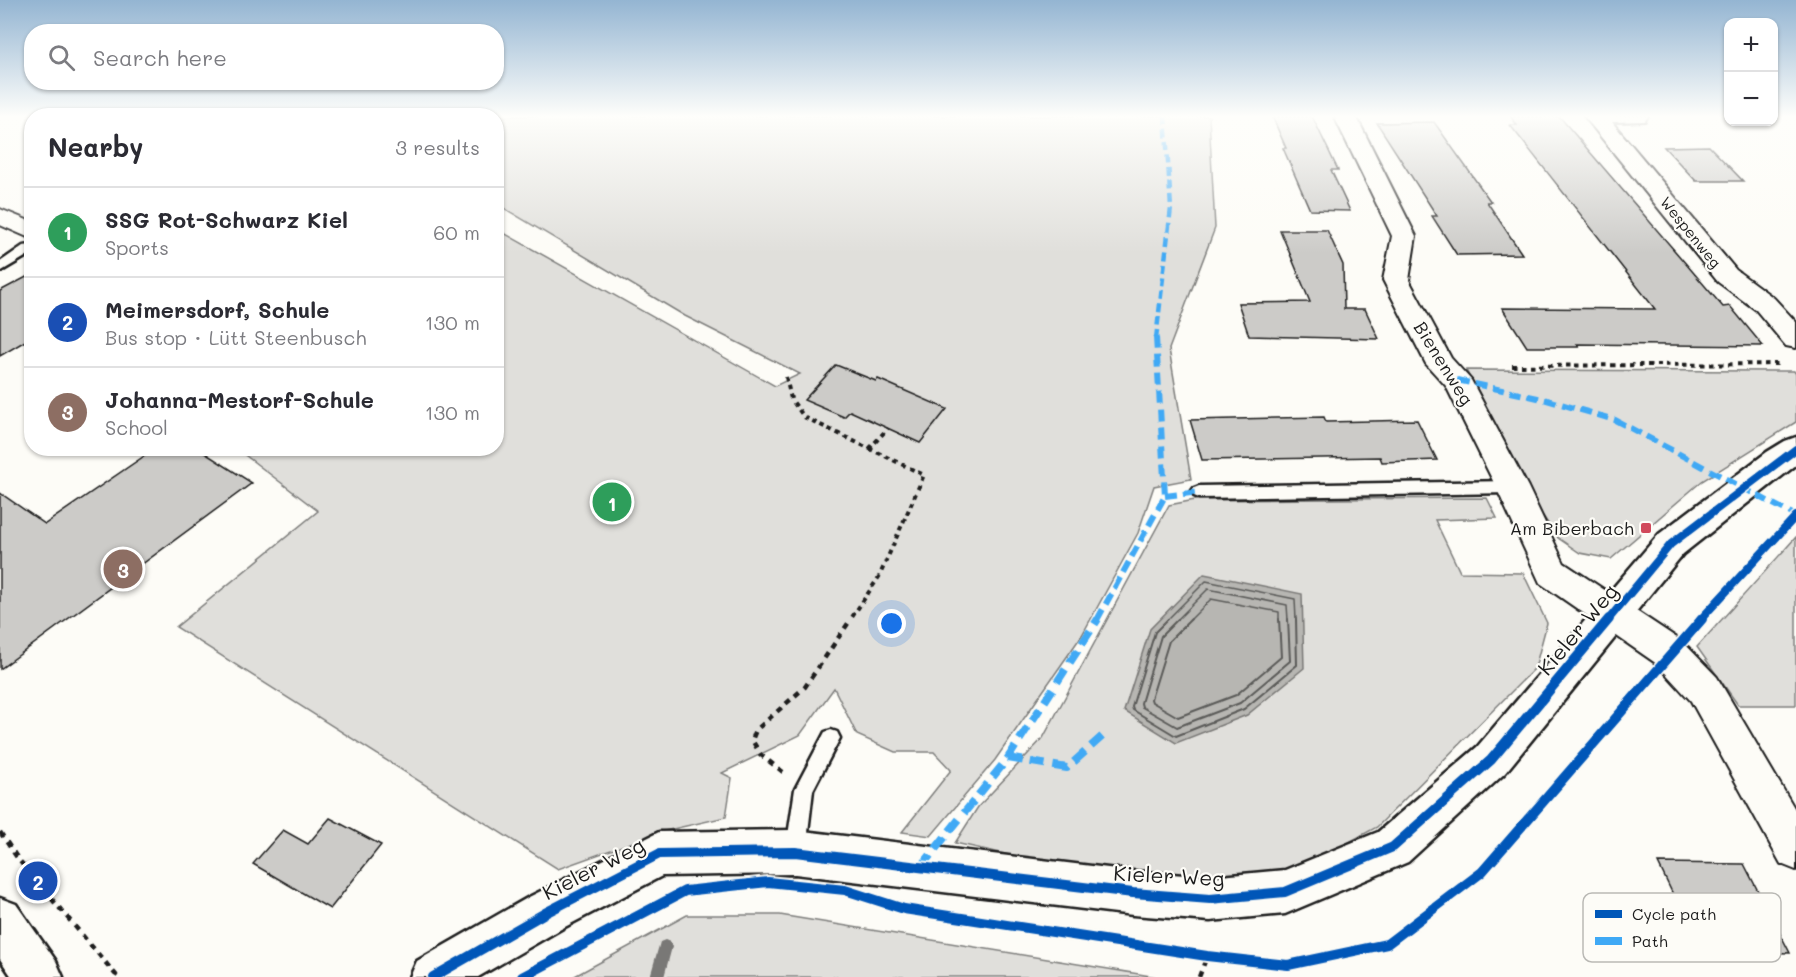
<!DOCTYPE html>
<meta charset="utf-8">
<style>
body{margin:0;font-family:Mali,sans-serif;background:#f7f7f7;color:#2b2b33}
.controls{position:absolute;right:18px;top:18px;display:grid;overflow:hidden;border-radius:12px;box-shadow:0 2px 4px #0004}
.controls button{width:54px;height:54px;display:grid;place-items:center;padding:0;border:0;border-bottom:2px solid #e1e1e2;background:#fff;color:#2b2b33;font:30px sans-serif}
.you{position:absolute;left:892px;top:624px;width:21px;height:21px;margin:-15px;border:4px solid #fff;border-radius:50%;background:#1a73e8;box-shadow:0 0 0 9px #1a73e833}
.badge{display:grid;place-items:center;width:39px;height:39px;border-radius:50%;background:#0f766e;color:#fff;font-size:20px;font-weight:700}
.pin{position:absolute;translate:-50% -50%;border:3px solid #fff;box-shadow:0 2px 6px #0006}
.list{margin:0;padding:0;list-style:none}
h2{display:flex;justify-content:space-between;align-items:center;height:78px;margin:0;padding:0 24px;font-size:26px}
h2 small{font-size:20px;font-weight:400;color:#7c7c81}
.list li{display:grid;grid-template-columns:39px 1fr auto;gap:18px;align-items:center;box-sizing:border-box;height:90px;padding:0 24px;border-top:2px solid #e1e1e2}
.list b{display:block;font-size:22px;white-space:nowrap}
.list p{margin:0;font-size:20px;white-space:nowrap;color:#7c7c81}
.list em{font-size:20px;font-style:normal;color:#7c7c81}
.icon{flex:none;width:33px;height:33px;fill:none;stroke:currentColor;stroke-width:2;stroke-linecap:round;stroke-linejoin:round}
.map{position:relative;flex:none;width:1796px;height:977px;overflow:hidden}
.search{position:absolute;background:#fff;box-shadow:0 2px 4px #0004;left:24px;top:24px;width:480px;height:66px;display:flex;align-items:center;gap:15px;box-sizing:border-box;padding:0 21px;border-radius:24px;color:#7c7c81;font-size:22px}
.panel{position:absolute;background:#fff;box-shadow:0 2px 4px #0004;left:24px;top:108px;width:480px;height:348px;border-radius:24px}
.map>svg:first-child{display:block}
.green{fill:#e0dfdb;stroke:#7e7e7c;stroke-width:1.5}
.water{fill:#b7b6b2;stroke:#797876;stroke-width:1.5}
.lines{fill:none;stroke-linecap:round;stroke-linejoin:round}
.shore-far1{stroke:#5a5a58;stroke-width:1.5}
.shore{stroke:#5a5a58;stroke-width:2}
.stream{fill:#797876;fill-rule:evenodd}
.building{fill:#cccbc8;stroke:#1c1c1c;stroke-width:1.5}
.lane-casing{stroke:#1c1c1c;stroke-width:5}
.street-casing{stroke:#1c1c1c;stroke-width:4}
.secondary-casing{stroke:#1c1c1c;stroke-width:5}
.path-far1{stroke:#1c1c1c;stroke-width:4;stroke-dasharray:4.5 4.5;stroke-linecap:butt}
.path{stroke:#1c1c1c;stroke-width:4.5;stroke-dasharray:6 6;stroke-linecap:butt}
.lane{fill:#fdfcf7;fill-rule:evenodd}
.street{fill:#fdfcf7;fill-rule:evenodd}
.secondary{fill:#fdfcf7;fill-rule:evenodd}
.quiet-far2{stroke:#3fa9f5;stroke-width:4.5;stroke-dasharray:9 4.5;stroke-linecap:butt}
.quiet-far1{stroke:#3fa9f5;stroke-width:6;stroke-dasharray:12 6;stroke-linecap:butt}
.quiet{stroke:#3fa9f5;stroke-width:8;stroke-dasharray:15 8;stroke-linecap:butt}
.cycleway-far1-casing{stroke:#fdfcf7;stroke-width:11}
.cycleway-casing{stroke:#fdfcf7;stroke-width:14}
.cycleway-far1{stroke:#0057b8;stroke-width:8}
.cycleway{stroke:#0057b8;stroke-width:10}
.poi-dot{fill:#d1495b;stroke:#fdfcf7;stroke-width:2}
.labels{text-anchor:middle;dominant-baseline:central;stroke-width:4.5;stroke-linejoin:round;paint-order:stroke}
.far-street-label{font-size:15px;fill:#1c1c1c;stroke:#fdfcf7}
.street-label{font-size:18px;fill:#1c1c1c;stroke:#fdfcf7}
.poi-label{font-size:18px;fill:#1c1c1c;stroke:#fdfcf7;text-anchor:end}
.near-street-label{font-size:21px;fill:#1c1c1c;stroke:#fdfcf7}
.key{fill:#fdfcf7;stroke:#bab9b5;stroke-width:1.5}
.key-label{font-size:16px;fill:#1c1c1c}
</style>
<div class="map">
<svg width="1796" height="977" viewBox="0 0 1796 977">
<rect width="100%" height="100%" fill="#fdfcf7"/>
<filter id="ink" filterUnits="userSpaceOnUse"><feTurbulence type="fractalNoise" baseFrequency=".0167" numOctaves="2"/><feDisplacementMap in="SourceGraphic" scale="12" xChannelSelector="R" yChannelSelector="G"/><feConvolveMatrix kernelMatrix="1 2 1 2 8 2 1 2 1" color-interpolation-filters="sRGB"/></filter>
<g filter="url(#ink)">
<path class="green" d="M497,116H1209L1215,228L1169,349L1191,479L1154,486L1138,533L1082,635L995,760L931,836L902,832L951,770L934,752H895L857,735L834,688L800,735L722,773L732,778L726,817L664,831L558,869L176,627L318,511L237,449L496,448V238L504,233L775,386L800,374L685,316L497,204Z
M1466,370L1794,371L1796,374V422L1702,481L1611,559L1580,553L1558,538L1532,500Z
M1487,498L1497,518L1435,520L1460,572L1523,573L1547,623L1535,668L1377,827L1303,867L1217,881L1078,870L955,843L978,807L1043,738L1169,505L1195,500Z
M1796,537V705H1738L1697,647Z
M687,915H780L1157,977H573Z"/>
<path class="water" d="M1204,574L1302,594L1304,668L1247,715L1176,743L1124,711L1150,629Z"/>
<g class="lines">
<path class="shore-far1" d="M1167,620L1206,581L1295,599L1296,620
M1177,620L1208,589L1287,605L1288,620
M1190,620L1211,599L1279,612V620"/>
<path class="shore" d="M1168,619L1155,632L1132,707L1133,710L1176,736L1244,709L1297,665L1296,619
M1178,619L1161,636L1141,703L1142,707L1177,727L1240,703L1290,661L1288,619
M1191,619L1169,641L1151,699L1152,702L1178,717L1236,695L1281,657L1279,619"/>
<path class="stream" d="M665,940L670,942L672,947L664,977H650L660,942Z"/>
</g>
<path class="building" d="M1272,116H1312L1338,170H1331L1350,211L1310,210L1283,148H1286Z
M1510,116H1559L1723,307L1730,306L1763,346L1577,344L1579,347H1527L1502,308L1655,309L1510,125H1517Z
M1434,122L1491,202H1487L1522,254L1457,255L1432,216H1437L1377,123Z
M1709,146L1743,181H1696L1664,147Z
M1280,230H1327L1343,265L1344,309H1365L1379,339L1249,336L1238,303L1310,302Z
M32,274V337L0,356V291Z
M836,365L876,381L878,379L947,409L920,443L850,411L844,417L804,400Z
M1324,417L1326,422L1417,420L1437,460L1382,462L1380,457L1202,460L1190,420Z
M156,448H197L252,483L0,669V493L45,524Z
M330,818L381,845L330,909L253,864L283,830L308,844Z
M1658,863L1744,864L1790,953L1700,951Z"/>
<g class="lines">
<g class="lane-casing">
<path id="lane" d="M32,245V253L0,272V262L23,246Z
M1512,481L1517,483L1519,487L1517,491L1512,493L1199,498L1194,496L1191,492L1194,488L1199,486Z
M831,730L837,732L840,738L813,790L806,849L803,856L796,859L789,856L786,849L795,789L825,732Z"/>
</g>
<g class="street-casing">
<path id="street" d="M1334,116H1356L1416,236L1409,280L1451,358L1471,380L1528,487L1564,563L1683,642L1717,677L1796,811V870L1781,864L1691,701L1657,664L1540,583L1496,487L1446,386L1426,364L1383,280L1392,236Z
M1584,116H1648L1645,121L1612,122L1736,270L1774,298L1796,322V348L1786,346L1756,310L1718,282Z
M0,209L32,222V239L0,225Z"/>
</g>
<g class="secondary-casing">
<path id="secondary" d="M1796,437V465L1683,554L1505,773L1408,862L1285,914L1210,921L1133,915L795,874L662,876L561,929L478,977H410L417,961L529,897L659,832L795,830L1133,871L1210,877L1285,870L1378,832L1477,747L1659,534L1767,452L1785,441Z
M0,898L16,904L56,961L63,977H12L0,959Z"/>
</g>
<path class="path-far1" d="M1512,366L1781,364
M786,377L791,399L804,417L924,475L879,577L850,620
M869,449L888,428"/>
<path class="path" d="M783,772L761,755L752,740L756,730L805,687L851,619
M0,832L18,859L116,975L114,977
M1199,977L1207,956"/>
<use href="#lane" class="lane"/>
<use href="#street" class="street"/>
<use href="#secondary" class="secondary"/>
<path class="quiet-far2" d="M1156,339L1171,208L1165,116"/>
<path class="quiet-far1" d="M1457,380L1547,400L1615,420L1796,516
M1165,496L1199,492
M1097,620L1165,496L1156,337"/>
<path class="quiet" d="M1008,758L1067,768L1106,733
M921,867L1008,758L1098,619"/>
<g class="cycleway-far1-casing">
<path id="cycleway-far1" d="M1608,620L1671,544L1796,449
M1700,620L1796,516"/>
</g>
<g class="cycleway-casing">
<path id="cycleway" d="M433,977L545,913L659,854L795,852L1133,893L1210,899L1285,892L1393,847L1491,760L1609,619
M522,977L685,891L768,882L845,890L904,909L1207,956L1288,965L1387,944L1482,872L1702,619"/>
</g>
<use href="#cycleway-far1" class="cycleway-far1"/>
<use href="#cycleway" class="cycleway"/>
</g>
</g>
<linearGradient id="sky" x2="0" y2="1"><stop stop-color="#94b5d2"/><stop offset="0.46" stop-color="#fefefb"/><stop offset="1" stop-color="#fefefb" stop-opacity="0"/></linearGradient>
<rect width="1796" height="253" fill="url(#sky)"/>
<rect class="poi-dot" x="1640" y="522" width="12" height="12" rx="3"/>
<g class="labels">
<g class="far-street-label">
<text transform="translate(1691 232) rotate(51)">Wespenweg</text>
</g>
<g class="street-label">
<text transform="translate(1444 363) rotate(58)">Bienenweg</text>
</g>
<g class="poi-label">
<text x="1634" y="528">Am Biberbach</text>
</g>
<g class="near-street-label">
<text transform="translate(1577 629) rotate(-50)">Kieler Weg</text>
<text transform="translate(593 868) rotate(-27)">Kieler Weg</text>
<text transform="translate(1169 875) rotate(3)">Kieler Weg</text>
</g>
</g>
<rect x="1583" y="893" width="198" height="69" rx="9" class="key"/>
<rect x="1595" y="910" width="27" height="8" fill="#0057b8"/>
<rect x="1595" y="937" width="27" height="8" fill="#3fa9f5"/>
<g class="key-label">
<text x="1632" y="920">Cycle path</text>
<text x="1632" y="947">Path</text>
</g>
</svg>
<div class="controls">
<button>+</button>
<button>−</button>
</div>
<div class="you"></div>
<div class="pin badge" style="left:612px;top:502px;background:#2e9e5b">1</div>
<div class="pin badge" style="left:38px;top:881px;background:#1a4fb4">2</div>
<div class="pin badge" style="left:123px;top:569px;background:#8d6e63">3</div>
<div class="search"><svg class="icon" aria-label="search" viewBox="0 0 24 24"><circle cx="10" cy="10" r="6"/><path d="M15 15l6 6"/></svg>Search here</div>
<section class="panel">
<h2>Nearby<small>3 results</small></h2>
<ul class="list">
<li><span class="badge" style="background:#2e9e5b">1</span><div><b>SSG Rot-Schwarz Kiel</b><p>Sports</p></div><em>60 m</em></li>
<li><span class="badge" style="background:#1a4fb4">2</span><div><b>Meimersdorf, Schule</b><p>Bus stop · Lütt Steenbusch</p></div><em>130 m</em></li>
<li><span class="badge" style="background:#8d6e63">3</span><div><b>Johanna-Mestorf-Schule</b><p>School</p></div><em>130 m</em></li>
</ul>
</section>
</div>
